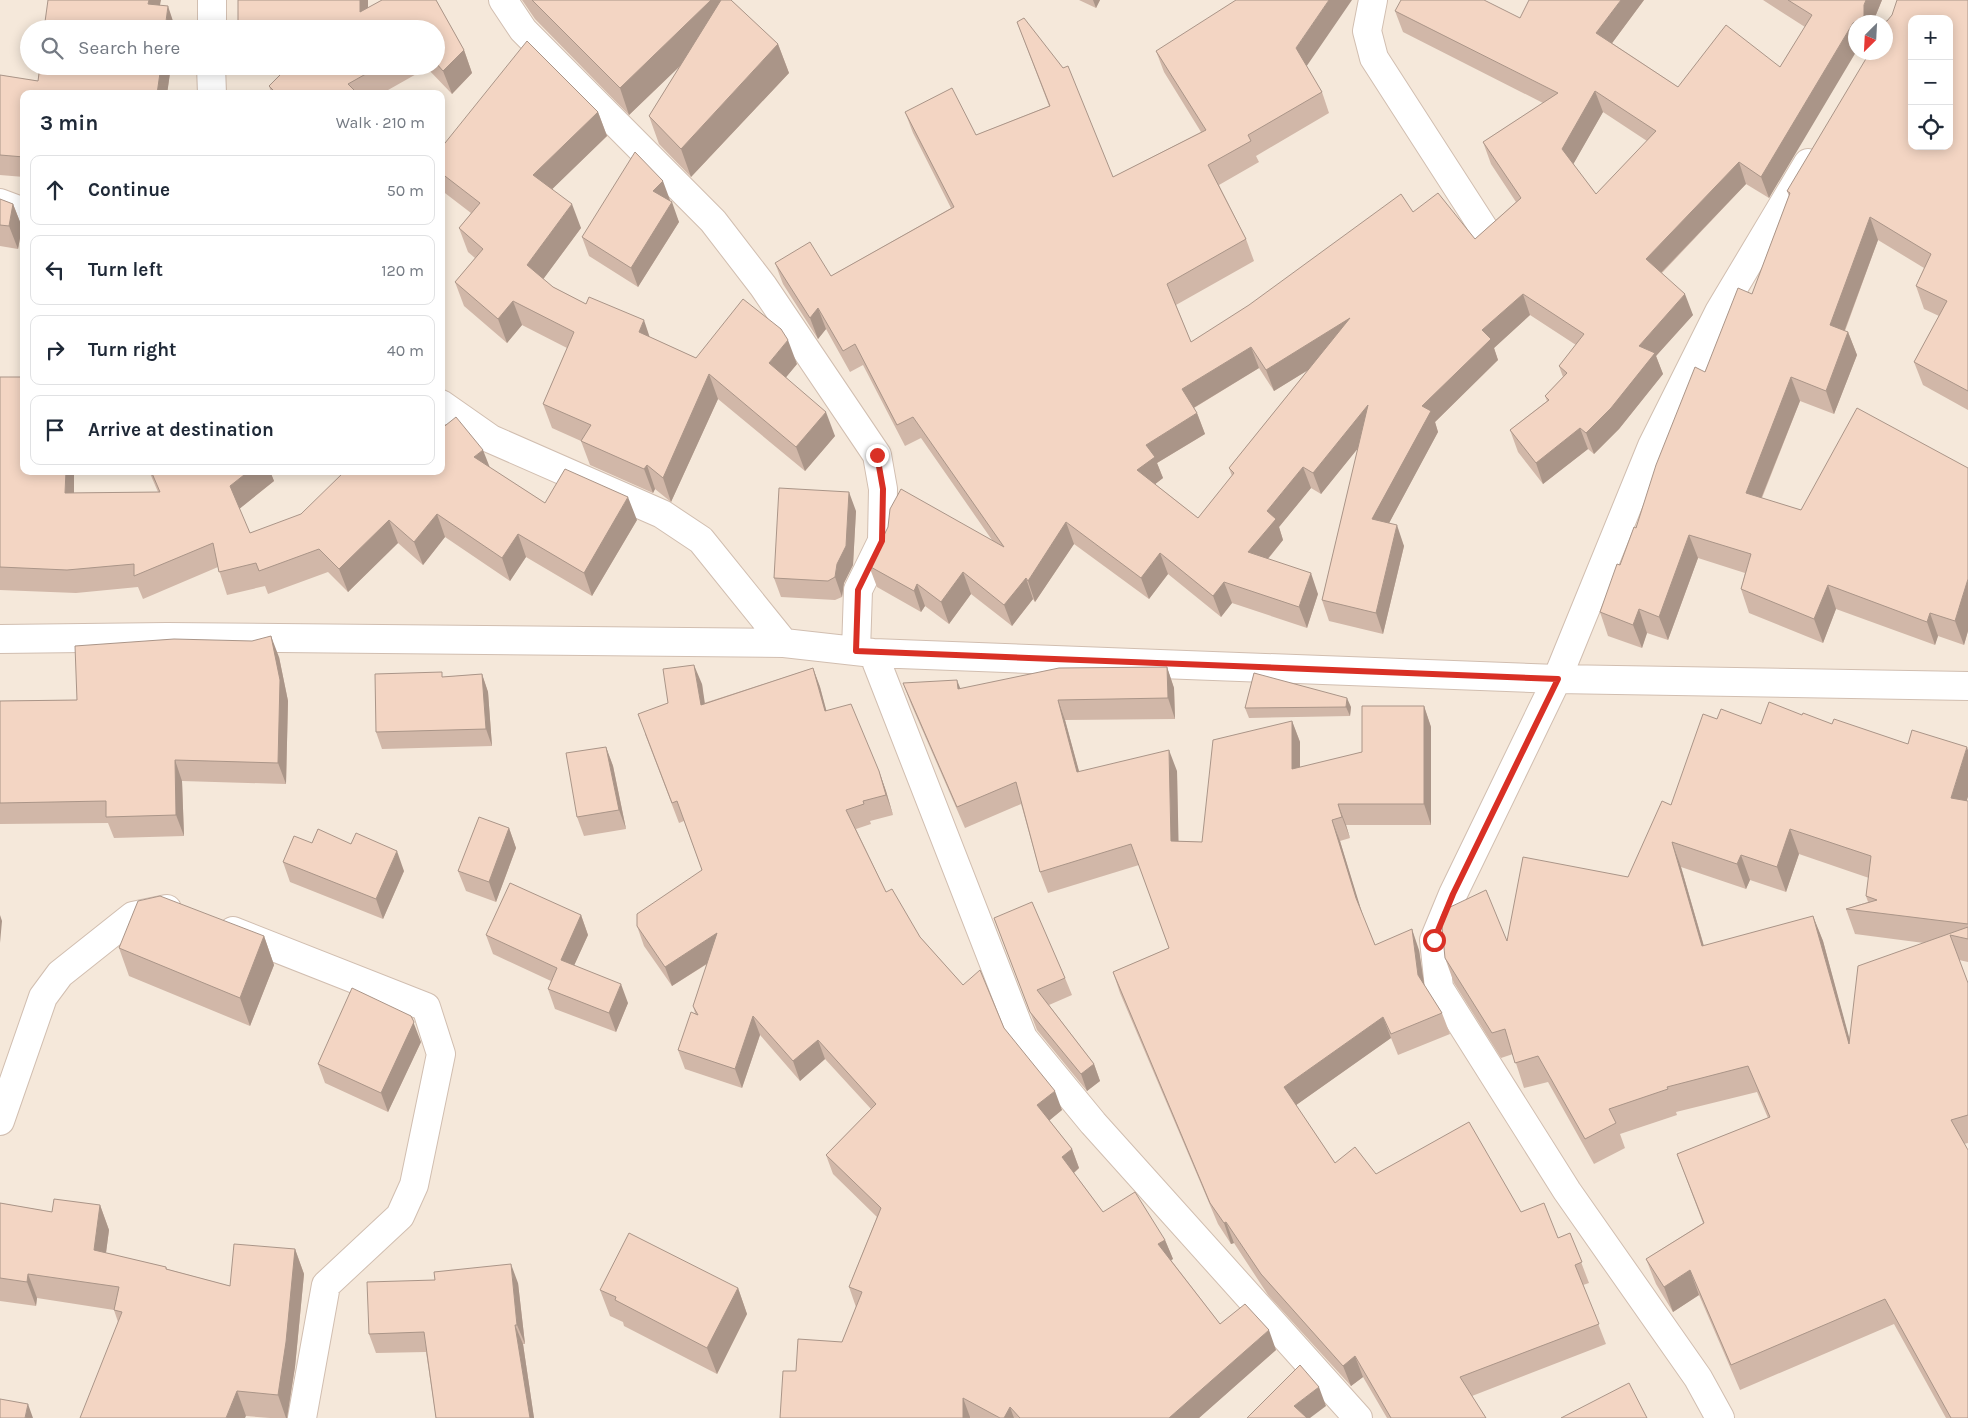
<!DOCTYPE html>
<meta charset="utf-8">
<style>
body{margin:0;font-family:Karla,sans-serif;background:#f6f6f7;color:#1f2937}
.controls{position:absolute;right:15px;top:15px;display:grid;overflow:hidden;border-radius:10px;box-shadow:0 2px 12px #0003}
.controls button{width:45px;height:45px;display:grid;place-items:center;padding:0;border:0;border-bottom:1px solid #e0e1e3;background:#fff;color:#1f2937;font:25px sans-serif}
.compass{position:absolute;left:1848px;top:15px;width:45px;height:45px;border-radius:50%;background:#fff;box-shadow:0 2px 12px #0003;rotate:204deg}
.stop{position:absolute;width:15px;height:15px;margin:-11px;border:4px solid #d93025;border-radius:50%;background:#fff}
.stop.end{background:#d93025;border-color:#fff;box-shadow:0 1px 5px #0008}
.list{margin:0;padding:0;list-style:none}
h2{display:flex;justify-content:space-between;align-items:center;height:65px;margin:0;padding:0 20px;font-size:21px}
h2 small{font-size:16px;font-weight:400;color:#747a83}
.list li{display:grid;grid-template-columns:32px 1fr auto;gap:15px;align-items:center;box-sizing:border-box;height:70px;margin:0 10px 10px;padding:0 10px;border:1px solid #e0e1e3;border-radius:10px}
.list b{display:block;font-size:19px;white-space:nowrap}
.list em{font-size:16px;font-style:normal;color:#747a83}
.icon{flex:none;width:28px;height:28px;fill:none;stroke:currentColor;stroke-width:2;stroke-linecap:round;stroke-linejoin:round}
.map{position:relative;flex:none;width:1968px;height:1418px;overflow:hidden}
.search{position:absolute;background:#fff;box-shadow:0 2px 12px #0003;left:20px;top:20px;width:425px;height:55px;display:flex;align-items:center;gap:12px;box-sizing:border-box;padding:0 18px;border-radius:28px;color:#747a83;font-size:19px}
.panel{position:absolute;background:#fff;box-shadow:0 2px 12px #0003;left:20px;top:90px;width:425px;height:385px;border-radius:10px}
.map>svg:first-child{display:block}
.residential{fill:#f5e8da;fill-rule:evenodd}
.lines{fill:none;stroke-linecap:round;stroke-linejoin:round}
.street-casing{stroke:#d1beb0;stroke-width:30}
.street{stroke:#fff;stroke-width:28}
.wall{fill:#d1b7a8;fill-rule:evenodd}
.shaded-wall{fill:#aa9588}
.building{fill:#f3d5c3;stroke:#aa9588;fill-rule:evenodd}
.route{stroke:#d93025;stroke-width:6}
</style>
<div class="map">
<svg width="1968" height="1418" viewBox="0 0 1968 1418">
<rect width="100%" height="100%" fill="#fdf6ec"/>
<path class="residential" d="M0,0H1968V1418H0ZM1912,19H1949V146H1912ZM1856,22H1886V52H1856ZM29,29H436V66H29ZM24,94H441V471H24Z"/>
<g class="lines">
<g class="street-casing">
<path id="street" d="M503,0L523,30L713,221L763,286L877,455L883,489L882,541L858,590L856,651
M1373,0L1367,31L1374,58L1488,235
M212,29V0
M211,66L212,94
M0,203L24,212
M441,404L491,439L662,514L701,540L784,643
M0,639L167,637L784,643L873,653L1557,679L1968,686
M873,653L1023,1038L1093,1123L1358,1418
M233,931L426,1007L441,1054L414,1185L400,1216L326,1285L302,1418
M0,1121L43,997L60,974L133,916L167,909
M1720,1418L1698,1378L1567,1191L1439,988L1434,940L1453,894L1557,679L1652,446L1719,312L1808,163"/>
</g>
<use href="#street" class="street"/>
</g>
<path class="wall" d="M238,0H368V8L382,0H436L464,50L472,73L452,94L427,68L381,94H272L269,86L289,66H436V29H239Z
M522,0H731L778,44L789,73L691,177L659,144L649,116L680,66L629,115L535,19Z
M1079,0H1100L1096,8Z
M1644,0L1612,43L1678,87L1780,67L1805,27L1763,0H1882L1873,22H1856L1769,198L1746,184L1662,273L1693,315L1656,356L1663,374L1619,429L1594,454L1588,449L1543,484L1518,452L1510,430L1547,401L1545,396L1563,377L1559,366L1576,345L1530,315L1494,348L1498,360L1435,422L1438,432L1389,523L1404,546L1383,634L1329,621L1322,600L1358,448L1321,494L1311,488L1279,527L1283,540L1268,559L1318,594L1307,628L1232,603L1221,617L1168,574L1149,599L1074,544L1035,602L1033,599L1012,626L971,594L949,624L925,606L921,612L877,587L869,566L992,540L921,438L905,446L863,365L850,372L826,329L818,339L783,284L775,263L831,276L951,208L913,133L905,112L976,135L1049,106L1017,22L1113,177L1201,132L1164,72L1156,51L1306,66L1322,92L1329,113L1256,156L1259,162L1219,185L1246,239L1254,261L1176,305L1191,342L1413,212L1475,239L1516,202L1491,164L1483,142L1543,103L1403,32L1395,11L1520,18ZM1603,112L1647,141L1596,194L1573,164ZM1259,368L1274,391L1308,370L1229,468L1232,476L1198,518L1155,484L1163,478L1157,463L1205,434L1197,413L1194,408Z
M1968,0V410L1923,385L1914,362L1939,316L1924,309L1916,286L1924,268L1878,240L1845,331L1848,332L1857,355L1834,414L1800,401L1762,498L1801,510L1968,468V631L1964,645L1938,636L1935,645L1836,609L1823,643L1749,613L1741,589L1745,573L1698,558L1668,640L1647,633L1642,648L1608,636L1600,612L1620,565L1705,372L1752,294L1789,196L1787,191Z
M40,66H171L167,94H24V177L0,175V75L38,81Z
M598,112L607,136L552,189L581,228L543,279L553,287L650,337L696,358L797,364L786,377L835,436L805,471L718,399L671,502L655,489L653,493L590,465L581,441L552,428L543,404L567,348L522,325L507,343L464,306L455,282L475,258L468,252L459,228L471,213L441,190V148Z
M0,199L13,204L22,227L18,249L0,246Z
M670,200L669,201L679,222L638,287L589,256L582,237Z
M0,377L74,471V493L158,492L149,471H270L274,481L239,509L250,533L489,467L545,503L637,520L592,596L526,557L510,581L445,537L423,565L398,543L348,592L328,572L268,594L265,586L227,595L218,567L143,599L138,587L76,593L0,590Z
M856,511L853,565L844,583L842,597L835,600L781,597L774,578Z
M279,657L288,701L286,784L182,781L184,836L114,838L108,823L0,824V701L77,700Z
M1167,667L1174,688L1175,719L1065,720L1079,772L1177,771L1178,841L1202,842L1292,721L1300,742V768L1362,752L1424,706L1431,727V825H1346L1350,838L1340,841L1361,911L1375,945L1419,950L1424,985L1442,1013L1450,1034L1398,1055L1391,1038L1296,1105L1335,1163L1521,1212L1558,1238L1570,1233L1589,1283L1583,1285L1606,1344L1472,1396L1486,1418H1387L1363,1377L1351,1386L1268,1295L1234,1243L1231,1244L1218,1224L1120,993L1113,972L1169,948L1139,865L1048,893L1040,872L1021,804L965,828L911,704L903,683L961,689Z
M813,668L820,687L826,711L879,771L886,791L893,815L870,821L871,824L856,829L886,892L920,937L963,985L1004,1028L1062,1110L1049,1120L1072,1149L1079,1168L1074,1173L1103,1212L1165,1240L1173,1259L1171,1260L1220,1324L1276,1350L1199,1418H780L796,1371L842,1342L856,1307L849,1287L877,1217L833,1174L826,1155L871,1109L825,1059L800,1081L760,1035L742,1088L685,1069L678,1050L695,1013L693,1006L707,964L672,986L644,946L637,926L702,870L684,821L679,823L645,734L668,703L702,684L704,703Z
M1254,673L1351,707L1350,716L1249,718L1245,708Z
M482,674L488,692L492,746L382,749L376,732L443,677Z
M606,747L613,766L626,829L584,836L577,817Z
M1968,801V962L1959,960L1968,983V1143L1964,1144L1968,1418H1946L1894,1324L1740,1390L1699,1295L1673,1312L1656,1284L1646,1259L1703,1223L1677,1154L1768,1118L1757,1092L1676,1112L1677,1115L1620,1134L1625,1148L1594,1164L1548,1082L1524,1088L1513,1054L1501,1058L1454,983L1445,958L1507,941L1628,877L1671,805ZM1799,854L1869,878L1866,896L1868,902L1846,909L1855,934L1924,943L1849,1039L1823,941L1813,916L1704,946L1681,867L1746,889L1750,880L1786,892Z
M509,828L516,848L496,902L466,891L458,871Z
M312,843L404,871L383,919L290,882L283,862Z
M581,915L588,935L574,965L628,1003L616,1032L555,1009L548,989L551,981L493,954L486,935Z
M994,918L1065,978L1072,995L1049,1005L1094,1064L1100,1081L1087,1091L1037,1030Z
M264,936L274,965L250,1026L129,976L119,948Z
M421,1042L388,1112L325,1083L318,1064Z
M0,1203L52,1212L100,1205L109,1230L106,1253L166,1267L167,1269L230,1286L295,1249L304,1274L295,1367L287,1418H270L246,1416L118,1322L114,1310L37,1298L36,1306L0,1301Z
M518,1283L525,1344H523L534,1418H436L426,1352L376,1353L369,1334Z
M738,1288L747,1314L717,1374L624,1326L623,1322L610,1316L600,1290Z"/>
<path class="shaded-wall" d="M149,0H161L156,25L148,4Z
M360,0H368V29L360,12Z
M711,0H731L730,18L629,115L620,88Z
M1093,0H1100L1096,8Z
M1329,0H1352L1304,70L1296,48Z
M1621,0H1644L1604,54L1596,33Z
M1866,0H1882L1873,22H1856V52L1769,198L1761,177L1864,5Z
M168,6L175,27V29H165Z
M778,44L789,73L691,177L681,149Z
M464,50L472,73L452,94L443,71Z
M161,66H171L167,94H157Z
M1595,91L1603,112L1570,170L1562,149Z
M598,112L607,136L542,199L533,175Z
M1739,162L1746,184L1654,280L1646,259Z
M663,181L670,200L660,210L653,191Z
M672,202L679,222L638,287L631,268Z
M13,204L22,227L18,249L9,226Z
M572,204L581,228L536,289L527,265Z
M1870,217L1878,240L1838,348L1830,325Z
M1523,294L1530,315L1494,348L1498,360L1435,422L1438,432L1380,540L1372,519L1422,406L1482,330Z
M1685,294L1693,315L1656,356L1663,374L1619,429L1594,454L1586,433L1639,346Z
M513,301L522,325L507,343L498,319Z
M818,308L826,329L818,339L810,318Z
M1350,318L1357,340L1274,391L1266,370Z
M644,320L652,344L639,332Z
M1848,332L1857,355L1834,414L1826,391Z
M788,340L797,364L778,387L769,363Z
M1251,347L1259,368L1190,410L1182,389Z
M709,374L718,399L671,502L663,478Z
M1791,377L1800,401L1754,516L1746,493Z
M1368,405L1376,426L1321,494L1313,473Z
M826,412L835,436L805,471L796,447Z
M1197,413L1205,434L1157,463L1163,478L1145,492L1137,470L1146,445Z
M1580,428L1588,449L1543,484L1536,463Z
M483,450L492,473L474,457Z
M647,465L655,489L653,493L644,469Z
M1303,467L1311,488L1279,527L1283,540L1256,573L1248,552L1267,511Z
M66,471H74V516L65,493Z
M249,471H270L274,481L238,510L230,486Z
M849,492L856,511L853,565L844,583L842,597L835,577Z
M628,497L637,520L592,596L584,573Z
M437,514L445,537L423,565L414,542Z
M389,520L398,543L348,592L339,569Z
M1066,522L1074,544L1035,602L1028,581Z
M1397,525L1404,546L1383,634L1376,613Z
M518,534L526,557L510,581L502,558Z
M1689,535L1698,558L1668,640L1659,617Z
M1160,553L1168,574L1149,599L1141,578Z
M963,572L971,594L949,624L941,602Z
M1311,573L1318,594L1307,628L1299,607Z
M1026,578L1033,599L1012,626L1004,605Z
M1968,579V631L1964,645L1955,621Z
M1224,582L1232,603L1221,617L1213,596Z
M917,584L925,606L921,612L914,591Z
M1828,585L1836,609L1823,643L1814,619Z
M1639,609L1647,633L1642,648L1633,625Z
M1930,613L1938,636L1935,645L1927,622Z
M271,636L279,657L288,701L286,784L278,763Z
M694,665L702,684L708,724L701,705Z
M1167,667L1174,688L1175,719L1168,698Z
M813,668L820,687L832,731L825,711Z
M482,674L488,692L492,746L486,729Z
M957,680L965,700L958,689Z
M1347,698L1351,707L1350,716L1346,707Z
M1058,700L1065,720L1085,793L1077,772Z
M1424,706L1431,727V825L1424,804Z
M1292,721L1300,742V790L1292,769Z
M606,747L613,766L626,829L619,810Z
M1967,747L1968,750V797L1960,823L1951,798Z
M1169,750L1177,771L1179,862L1171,841Z
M175,760L182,781L184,836L176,815Z
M879,771L886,791L893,815L886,795Z
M1338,804L1346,825L1350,838L1342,817Z
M1332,820L1340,841L1364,919L1356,898Z
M509,828L516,848L496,902L489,882Z
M1790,829L1799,854L1786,892L1777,867Z
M1672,842L1681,867L1711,971L1702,946Z
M397,851L404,871L383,919L376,899Z
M1741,855L1750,880L1746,889L1737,864Z
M0,915L2,921L0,943Z
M581,915L588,935L568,979L561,960Z
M1813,916L1823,941L1858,1070L1849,1044Z
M1412,929L1419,950L1426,996L1418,975Z
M717,933L725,952L672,986L665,967Z
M264,936L274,965L250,1026L240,998Z
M621,984L628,1003L616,1032L609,1013Z
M411,1016L421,1042L388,1112L381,1093Z
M753,1016L760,1035L742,1088L735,1069Z
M1383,1017L1391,1038L1292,1108L1284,1087Z
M818,1040L825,1059L800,1081L793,1061Z
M1094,1064L1100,1081L1087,1091L1081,1074Z
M1055,1091L1062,1110L1044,1125L1037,1105Z
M1072,1149L1079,1168L1069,1177L1062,1157Z
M100,1205L109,1230L103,1275L94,1250Z
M1226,1222L1234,1243L1231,1244L1224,1223Z
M1165,1240L1173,1259L1165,1264L1158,1244Z
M295,1249L304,1274L295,1367L287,1418H286L278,1395Z
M511,1264L518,1283L525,1344L517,1325Z
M1690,1270L1699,1295L1673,1312L1664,1287Z
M28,1274L37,1298L36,1306L27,1282Z
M738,1288L747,1314L717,1374L707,1348Z
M515,1325L523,1344L534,1418H530Z
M1269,1330L1276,1350L1199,1418H1169Z
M1355,1356L1363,1377L1351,1386L1343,1366Z
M1319,1387L1326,1406L1310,1418H1298L1294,1406Z
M237,1391L246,1416L245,1418H226Z
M963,1398L970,1417V1418H963Z
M28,1404L33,1418H25Z
M1010,1407L1014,1418H1004Z"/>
<path class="building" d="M48,0H149L148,4L168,6L165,29H44Z
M238,0H360V12L382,0H436L464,50L443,71L436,63V29H327L329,27H238Z
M532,0H711L620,88Z
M721,0H731L778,44L681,149L649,116Z
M1236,0H1329L1296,48L1322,92L1248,135L1251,141L1208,165L1246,239L1167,284L1191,342L1249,305L1401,194L1413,212L1438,193L1475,239L1521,198L1483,142L1558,93L1395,11L1401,0H1484L1520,18L1529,0H1621L1596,33L1678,87L1726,25L1780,67L1812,15L1788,0H1866L1864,5V16L1853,23L1761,177L1739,162L1646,259L1685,294L1639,346L1655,353L1611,408L1586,433L1580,428L1536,463L1510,430L1549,400L1545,396L1567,373L1559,366L1584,334L1523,294L1482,330L1491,339L1422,406L1431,411L1372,519L1397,525L1376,613L1322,600L1368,405L1313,473L1303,467L1267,511L1276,519L1248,552L1311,573L1299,607L1224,582L1213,596L1160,553L1141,578L1066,522L1028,581L1026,578L1004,605L963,572L941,602L917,584L914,591L869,566L888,527L890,509L901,489L1004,547L913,417L897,425L855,344L843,351L818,308L810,318L775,263L810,242L831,276L954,207L905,112L952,88L976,135L1050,106L1017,22L1024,18L1063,68L1068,66L1113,177L1206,130L1156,51ZM1595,91L1656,131L1596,194L1562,149ZM1350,318L1229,468L1234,473L1198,518L1137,470L1155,457L1146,445L1197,413L1182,389L1251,347L1266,370Z
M1897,0H1968V391L1914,362L1947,301L1916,286L1931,254L1870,217L1830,325L1848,332L1826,391L1791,377L1746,493L1801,510L1857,408L1968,468V579L1955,621L1930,613L1927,622L1828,585L1814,619L1741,589L1751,554L1689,535L1659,617L1639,609L1633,625L1600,612L1617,564L1620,565L1634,527L1636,528L1656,465L1695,367L1705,372L1738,288L1752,294L1790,193L1787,191L1870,52H1886V22H1884L1887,21L1892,15ZM1912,19H1949V146H1912Z
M527,41L598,112L533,175L572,204L527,265L553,287L586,304L589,297L644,320L639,332L696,358L743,299L781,329L788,340L769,363L826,412L796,447L709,374L663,478L647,465L644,469L581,441L591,425L543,404L574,332L513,301L498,319L455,282L483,249L459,228L480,203L441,173V148Z
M40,66H161L157,94H24V157L0,155V75L38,81Z
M289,66H380L348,84L357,93V94H277L269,86Z
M635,152L663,181L653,191L672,202L631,268L582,237Z
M0,199L13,204L9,226L0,225Z
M0,377H24V471H66L65,493L160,492L151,471H249L230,486L250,533L301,514L345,471H441V429L456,417L483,450L474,457L545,503L565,469L628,497L584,573L518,534L502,558L437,514L414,542L389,520L339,569L319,549L259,571L256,563L219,572L213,543L134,576V564L67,570L0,567Z
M779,488L849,492L846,546L837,564L835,577L828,581L774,578Z
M271,636L280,680L278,763L175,760L176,815L106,817V801L0,803V701L77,700L75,646L174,639L252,641Z
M694,665L701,705L813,668L825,711L851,704L879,771L886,795L863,801L864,804L846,810L886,892L892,889L920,937L963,985L980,970L1004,1028L1055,1091L1037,1105L1072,1149L1062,1157L1103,1212L1135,1192L1165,1240L1158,1244L1220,1324L1245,1304L1269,1330L1169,1418H1020L1010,1407L1004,1418H1000L963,1398V1418H780L783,1371H796L798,1339L842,1342L862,1292L849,1287L881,1208L826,1155L876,1104L818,1040L793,1061L753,1016L735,1069L678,1050L691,1012L698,1015L693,1006L717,933L665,967L637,926V914L702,870L677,801L672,803L638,714L668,703L663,669Z
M1167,667L1168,698L1058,700L1077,772L1169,750L1171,841L1202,842L1213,740L1292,721V769L1362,752V706H1424V804H1338L1342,817L1332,820L1356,898L1375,945L1412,929L1418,975L1442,1013L1391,1034L1383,1017L1284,1087L1335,1163L1355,1147L1376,1174L1469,1122L1521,1212L1544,1203L1558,1238L1570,1233L1582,1262L1575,1265L1599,1324L1460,1377L1486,1418H1391L1355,1356L1343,1366L1261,1274L1226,1222L1224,1223L1210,1203L1113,972L1169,948L1131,844L1040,872L1016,782L957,807L903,683L957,680L958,689L1059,668Z
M442,672V677L482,674L486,729L376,732L375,674Z
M1254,673L1347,698L1346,707L1245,708Z
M1769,702L1802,715L1803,713L1832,724L1834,719L1908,744L1912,730L1967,747L1951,798L1968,801V924L1846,909L1877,900L1866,896L1871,856L1790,829L1777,867L1741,855L1737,864L1672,842L1702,946L1813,916L1849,1044L1858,966L1968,927V939L1950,935L1968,983V1115L1951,1120L1968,1150V1418H1951L1885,1299L1731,1365L1690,1270L1664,1287L1646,1259L1704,1223L1677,1154L1770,1117L1748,1066L1667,1087L1668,1089L1609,1109L1616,1123L1585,1139L1538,1056L1515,1063L1505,1029L1492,1033L1445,958L1441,917L1444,910L1486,890L1507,941L1523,857L1628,877L1662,801L1671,805L1703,714L1717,719L1721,709L1761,724Z
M606,747L619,810L577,817L566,753Z
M479,817L509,828L489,882L458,871Z
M318,829L351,844L356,833L397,851L376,899L283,862L294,836L312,843Z
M510,883L581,915L561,960L621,984L609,1013L548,989L557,968L486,935Z
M160,896L264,936L240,998L119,948L138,901Z
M1032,902L1065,978L1037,990L1094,1064L1081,1074L1030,1012L994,918Z
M352,988L411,1016L414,1022L381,1093L318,1064Z
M54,1199L100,1205L94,1250L166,1267V1269L230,1286L234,1244L295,1249L286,1342L278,1395L237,1391L226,1418H80L122,1312L114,1310L119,1287L28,1274L27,1282L0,1278V1203L52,1212Z
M629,1233L738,1288L707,1348L615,1300L616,1297L600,1290Z
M511,1264L517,1325H515L530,1418H436L424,1332L369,1334L367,1282L435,1280L434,1272Z
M1300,1365L1319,1387L1294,1406L1307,1418H1247Z
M1629,1383L1647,1418H1561Z
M0,1399L28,1404L25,1418H0Z"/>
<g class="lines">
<path class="route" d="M877,455L883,489L882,541L858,590L856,651L1558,679L1453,894L1434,940"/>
</g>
</svg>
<div class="controls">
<button>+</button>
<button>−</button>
<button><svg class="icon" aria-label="locate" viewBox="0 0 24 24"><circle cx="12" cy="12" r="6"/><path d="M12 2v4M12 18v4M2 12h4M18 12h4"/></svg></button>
</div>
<svg class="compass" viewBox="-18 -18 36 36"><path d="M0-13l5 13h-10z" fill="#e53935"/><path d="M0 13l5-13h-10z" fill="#747a83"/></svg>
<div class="stop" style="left:1434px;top:940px"></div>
<div class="stop end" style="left:877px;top:455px"></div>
<div class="search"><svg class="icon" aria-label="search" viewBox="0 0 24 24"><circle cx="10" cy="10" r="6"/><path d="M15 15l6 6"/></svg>Search here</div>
<section class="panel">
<h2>3 min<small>Walk · 210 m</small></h2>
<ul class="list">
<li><svg class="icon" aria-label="ahead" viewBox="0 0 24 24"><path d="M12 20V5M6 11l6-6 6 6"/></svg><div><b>Continue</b></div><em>50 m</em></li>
<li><svg class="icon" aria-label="left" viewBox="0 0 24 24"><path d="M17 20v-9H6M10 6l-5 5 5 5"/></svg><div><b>Turn left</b></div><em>120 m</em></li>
<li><svg class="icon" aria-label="right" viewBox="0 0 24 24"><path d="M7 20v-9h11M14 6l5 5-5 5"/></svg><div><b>Turn right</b></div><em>40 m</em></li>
<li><svg class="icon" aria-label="arrive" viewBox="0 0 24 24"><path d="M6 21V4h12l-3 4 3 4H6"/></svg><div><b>Arrive at destination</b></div></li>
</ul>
</section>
</div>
